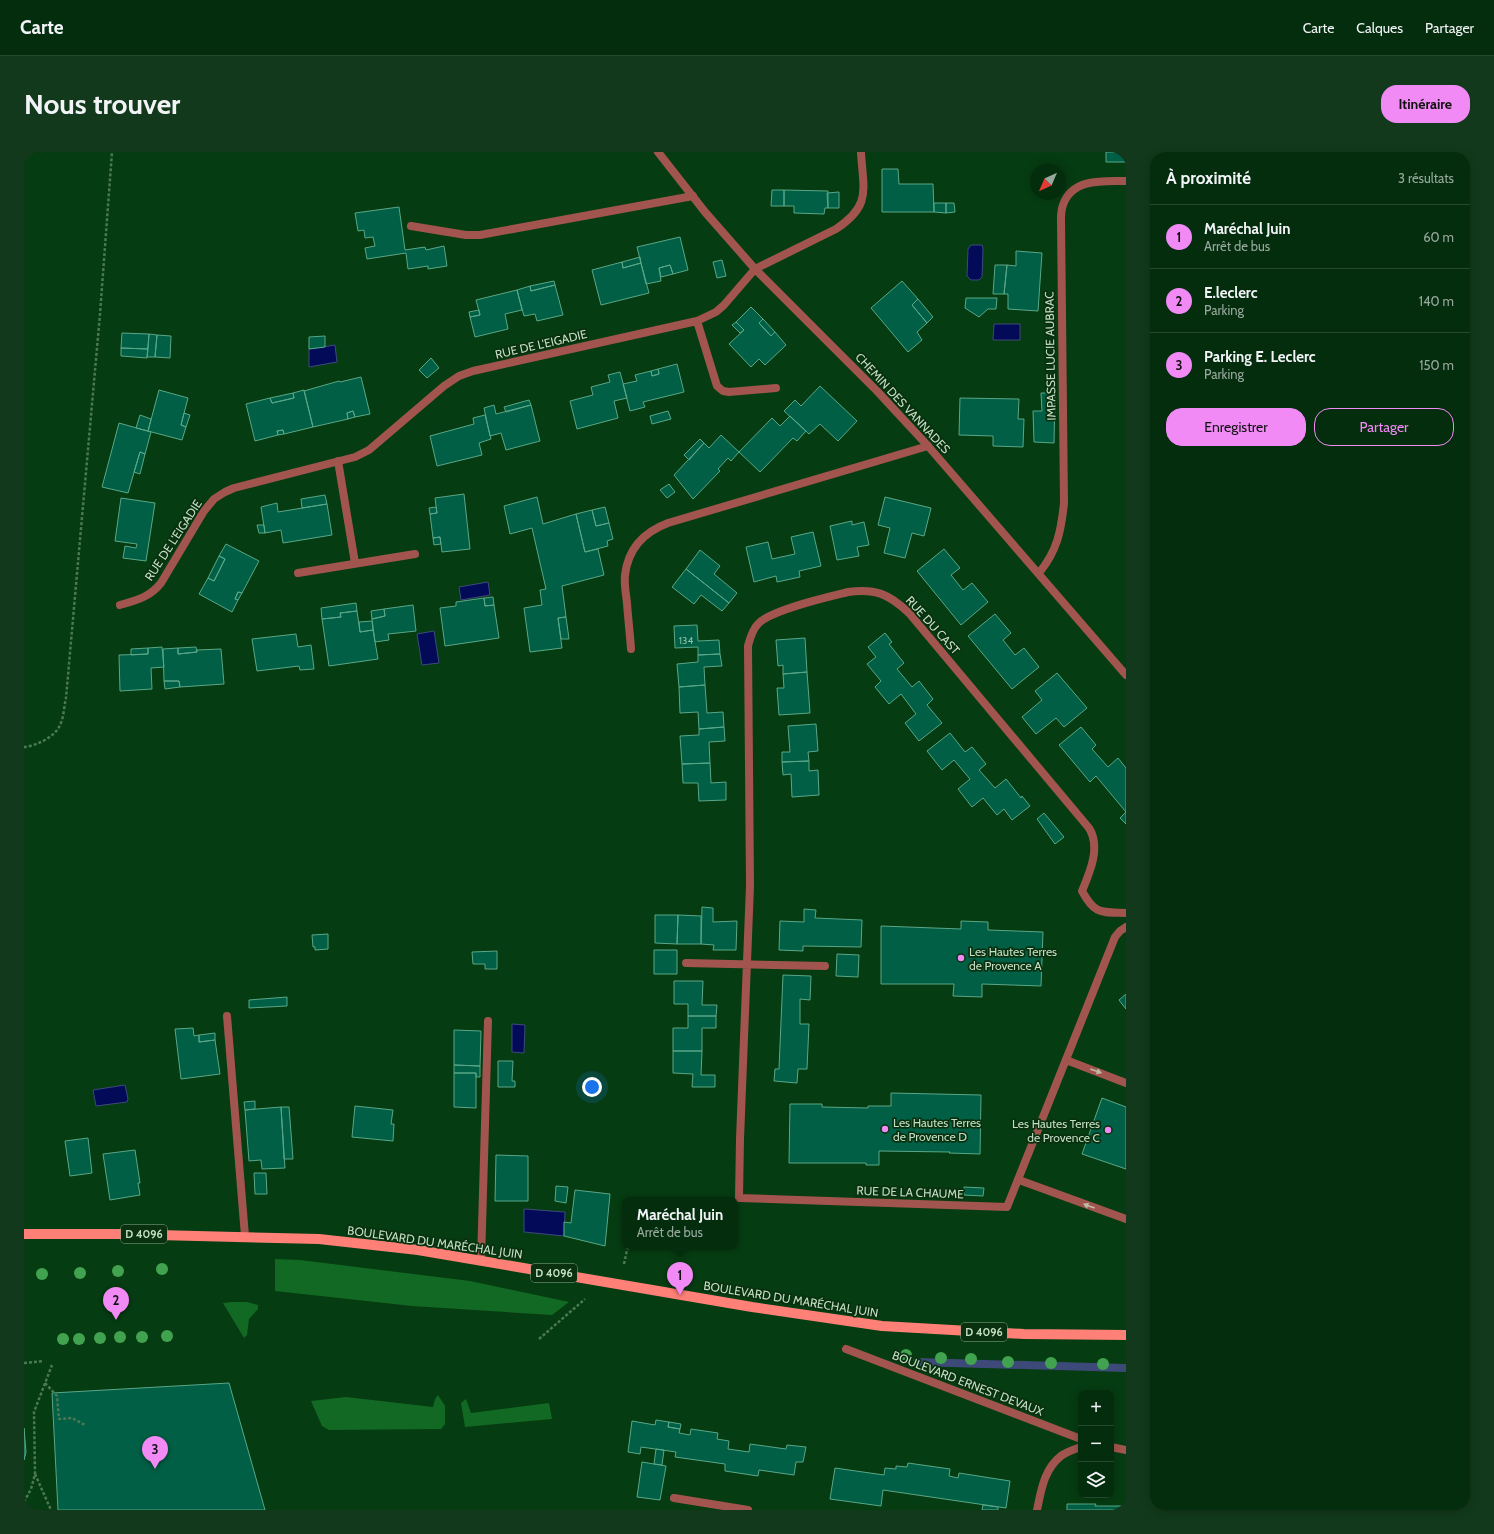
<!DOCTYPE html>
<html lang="fr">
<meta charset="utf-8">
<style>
body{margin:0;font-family:Cabin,sans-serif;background:#12391b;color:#f1f3f6}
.controls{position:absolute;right:12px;bottom:12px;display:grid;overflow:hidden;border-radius:8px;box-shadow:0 2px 10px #0003}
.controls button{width:36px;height:36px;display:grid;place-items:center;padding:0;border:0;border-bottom:1px solid #25492e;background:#042d0d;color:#f1f3f6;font:20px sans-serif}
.compass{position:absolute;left:1006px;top:12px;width:36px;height:36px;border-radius:50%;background:#042d0d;box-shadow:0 2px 10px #0003;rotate:224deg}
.you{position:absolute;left:568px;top:935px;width:14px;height:14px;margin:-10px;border:3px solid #fff;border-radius:50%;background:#1a73e8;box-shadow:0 0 0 6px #1a73e833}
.badge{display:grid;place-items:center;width:26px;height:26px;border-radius:50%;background:#f18af5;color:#111;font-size:13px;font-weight:700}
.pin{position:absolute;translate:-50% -33px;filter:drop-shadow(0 1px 2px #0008)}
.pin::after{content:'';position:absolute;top:21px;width:14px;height:12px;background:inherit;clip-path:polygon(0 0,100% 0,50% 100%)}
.popup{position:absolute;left:598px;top:1045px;width:116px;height:52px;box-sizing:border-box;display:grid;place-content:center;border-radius:8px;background:#042d0d;filter:drop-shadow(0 1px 3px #0005);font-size:13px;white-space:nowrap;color:#97a89d}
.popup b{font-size:15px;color:#f1f3f6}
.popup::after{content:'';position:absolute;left:50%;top:100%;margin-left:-8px;border:8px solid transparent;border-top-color:#042d0d}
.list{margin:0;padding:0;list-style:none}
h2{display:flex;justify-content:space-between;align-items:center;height:52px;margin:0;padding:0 16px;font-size:17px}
h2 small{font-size:13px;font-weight:400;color:#97a89d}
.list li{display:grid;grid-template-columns:26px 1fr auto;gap:12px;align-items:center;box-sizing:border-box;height:64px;padding:0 16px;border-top:1px solid #25492e}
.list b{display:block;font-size:15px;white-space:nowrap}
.list p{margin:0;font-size:13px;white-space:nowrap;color:#97a89d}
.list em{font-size:13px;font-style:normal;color:#97a89d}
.actions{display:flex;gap:8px;padding:12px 16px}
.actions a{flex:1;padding:9px 0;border:1px solid #f18af5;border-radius:16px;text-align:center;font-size:14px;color:#f18af5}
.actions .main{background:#f18af5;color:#111}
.icon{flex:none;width:22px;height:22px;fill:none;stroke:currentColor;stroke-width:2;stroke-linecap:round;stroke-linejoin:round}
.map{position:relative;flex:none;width:1102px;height:1358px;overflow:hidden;border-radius:16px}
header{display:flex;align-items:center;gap:24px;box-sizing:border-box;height:56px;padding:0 20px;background:#042d0d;border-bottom:1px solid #25492e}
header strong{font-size:19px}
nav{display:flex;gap:22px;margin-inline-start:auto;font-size:14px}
.intro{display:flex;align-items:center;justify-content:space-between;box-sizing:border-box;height:96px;padding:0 24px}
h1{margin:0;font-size:28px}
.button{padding:10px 18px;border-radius:16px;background:#f18af5;color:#111;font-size:14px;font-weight:700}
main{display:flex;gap:24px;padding:0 24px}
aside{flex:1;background:#042d0d;border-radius:16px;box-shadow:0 2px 10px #0003}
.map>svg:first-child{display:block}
.green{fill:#126923}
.water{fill:#030b59;stroke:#3d4a79}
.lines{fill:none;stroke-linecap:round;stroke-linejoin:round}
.stream{stroke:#3d4a79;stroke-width:8}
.building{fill:#005f44;stroke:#5aa788}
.path{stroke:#4c7853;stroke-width:2.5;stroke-dasharray:3 2;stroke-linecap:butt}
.lane{stroke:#a2554f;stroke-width:8}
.street{stroke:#a2554f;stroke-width:8}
.primary{stroke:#fe8077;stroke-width:10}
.tree{fill:#41a34f}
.oneway{fill:#bcbca7}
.poi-dot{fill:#f18af5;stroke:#09300f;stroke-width:1.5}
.labels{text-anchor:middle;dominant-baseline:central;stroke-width:3.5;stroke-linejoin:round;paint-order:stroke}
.number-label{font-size:10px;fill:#93bea4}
.shield{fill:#09300f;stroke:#8caa8e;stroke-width:1}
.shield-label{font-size:11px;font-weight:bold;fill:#c4dec4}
.street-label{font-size:12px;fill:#c4dec4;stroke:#09300f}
.poi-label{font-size:12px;fill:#c4dec4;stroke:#09300f;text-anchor:start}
</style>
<header>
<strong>Carte</strong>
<nav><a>Carte</a><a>Calques</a><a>Partager</a></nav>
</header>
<div class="intro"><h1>Nous trouver</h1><a class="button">Itinéraire</a></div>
<main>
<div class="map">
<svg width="1102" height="1358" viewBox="0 0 1102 1358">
<rect width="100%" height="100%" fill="#063c11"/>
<path class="green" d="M251,1107L276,1108L446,1129L545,1150L528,1163L388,1154L251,1139Z
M208,1150H223L234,1153V1157L225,1167L223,1183L220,1186L199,1151Z
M414,1243L421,1254V1272L417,1277L305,1278L298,1274L287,1249L322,1245L409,1255L411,1247Z
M442,1247L447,1261L525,1251L528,1267L441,1275L437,1251Z"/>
<path class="water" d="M947,93H958L959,97L958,125L955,128H947L943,124L944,97Z
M970,172H996V188H969Z
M311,193L313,210L285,215V197Z
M464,430L466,443L437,448L435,435Z
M410,479L415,511L398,513L393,482Z
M488,872L501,873L500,901L488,900Z
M101,933L104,947L103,950L72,954L69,938Z
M500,1057L541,1060L540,1084L500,1080Z"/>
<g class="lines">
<path class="stream" d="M893,1210L1102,1216"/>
</g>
<path class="building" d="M1082,0H1102V10H1082Z
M858,17H874L875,32H909L910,60H858Z
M748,38H760V54H747Z
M760,38L804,39V56H801L800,62L770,61V54H760Z
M815,40V56H804L803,41Z
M910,51H922V61L910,60Z
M922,51H930L931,60L922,61Z
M375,55L381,98L401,95L402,98L420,94L423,114L404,117V114L384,117L382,101L343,107L341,96L351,94L349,85L341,86L340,78L334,79L331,61Z
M656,85L664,118L649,122L646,113L635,116L637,129L622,132L613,95Z
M992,99L1018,101L1014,159L984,157V142H980L983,113L992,114Z
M616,105L617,111L599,116L598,110Z
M698,108L702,124L693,126L689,110Z
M598,110L599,116L617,111L625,141L577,153L568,118Z
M646,113L649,122L637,125L635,116Z
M971,113H983L980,142H969Z
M530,129L531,133L507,139L506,134Z
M878,129L894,147L888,153L903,171L893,180L898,188L884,200L847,156Z
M531,133L539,163L513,169L511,162L500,164L493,138L506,134L507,139Z
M493,138L498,158L481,162L484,177L451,185L446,165L456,163L452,148Z
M942,146H973L972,157H964L955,165L941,156Z
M894,147L909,165L903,171L888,153Z
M727,155L739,167L735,171L747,184L751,180L762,193L741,213L735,207L727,215L705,192L720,178L712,170Z
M455,158L456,163L446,165L445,160Z
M739,167L751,180L747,184L735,171Z
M712,170L720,178L716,181L708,173Z
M98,181L125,182L124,197L97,196Z
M125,182L133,183L131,205H123Z
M133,183L147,184L146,206L131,205Z
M301,184V195L285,197V185Z
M97,196L124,197L123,206L97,204Z
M407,206L415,216L403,226L395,218Z
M653,212L660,240L619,250L621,255L606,259L599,232L613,229L611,223L627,219L628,224L635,222L634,217Z
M634,217L635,222L628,224L627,219Z
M596,220L603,246L590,249L594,266L553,277L546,249L569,243L567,235L586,230L584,223Z
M337,225L346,262L331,265L329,259L323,261L324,267L289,275L280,239L315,229L316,230Z
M796,234L833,269L814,289L796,272L785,282L760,259L771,248L777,254Z
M135,238L164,246L157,273L162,275L158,288L124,279Z
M280,238L289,275L260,282L259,278L253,279L254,283L231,289L222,252L246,246L248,251L270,246L269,241Z
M269,241L270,246L248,251L246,246Z
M1017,241H1031L1030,291L1010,290L1009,259H1018Z
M936,246L995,247L994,267H1000L999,295L969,294V284L935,283Z
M505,248L507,253L482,260L480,255Z
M470,253L472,262L507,253L516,289L482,298L477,281L466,284L460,256Z
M329,259L331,265L324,267L323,261Z
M644,259L647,267L628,272L626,264Z
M160,261L166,263L162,275L157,273Z
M116,263L127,267L124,279L112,276Z
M461,263L467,287L455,291L458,303L413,314L406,284L450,272L449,266Z
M766,264L782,279L773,289L769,286L736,320L715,300L748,266L756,274Z
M95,271L127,280L121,302L116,300L104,341L78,335Z
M259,278L260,282L254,283L253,279Z
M697,283L715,300L707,309L704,306L694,317L696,319L669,347L650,323L680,291L685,296Z
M676,287L680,291L665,308L660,303Z
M116,300L121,302L116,322L110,320Z
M645,332L651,340L643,346L636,338Z
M440,342L446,397L418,400L416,385L409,386L406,362L413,361L411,346Z
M301,343L303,352L278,356L277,347Z
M513,345L519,372L552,362L561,400L574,397L580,423L538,434L542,465L534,466L538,496L506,500L500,456L518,453L516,438L522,437L508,376L486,382L480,354Z
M861,345L907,356L900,384L888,381L881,406L860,401L866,376L854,373Z
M97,346L131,351L122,409L99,406L101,394L112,396L113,392L91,389Z
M253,351L254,360L303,352L308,383L259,391L257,378L241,381L237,355Z
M412,355L413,361L406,362L405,356Z
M581,355L585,371L572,374L568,358Z
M568,358L572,374L585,371L589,387L583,389L584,394L561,400L552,362Z
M828,369V373L840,370L845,393L833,395L835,404L813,408L806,374Z
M233,373H240L241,381H235Z
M789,380L797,414L775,419L776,425L753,430L752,424L730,430L722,395L744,390L748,407L771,402L767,385Z
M416,385L417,392L410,393L409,386Z
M202,392L235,409L218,441L214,440L211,447L214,448L208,460L175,442L184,426L190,429L201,407L195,404Z
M920,397L936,416L927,423L939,438L948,431L964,450L937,473L893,419Z
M676,398L696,414L690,422L713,441L705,451L662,417Z
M195,404L201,407L190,429L184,426Z
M662,417L705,451L698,459L677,443L670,452L648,435Z
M214,440L218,441L214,448L211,447Z
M469,445L470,453L461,454L460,446Z
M460,446L461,454L470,453L475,486L421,494L416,456L432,454V450Z
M332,451L333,459L316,461L317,465L298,467L297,456Z
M389,453L392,479L364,482L365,488L351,490L348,467L361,464L360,457Z
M360,457L361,464L348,467L347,459Z
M333,459L336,480L349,478L354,507L305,514L298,467L317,465L316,461Z
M971,462L987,481L979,488L991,503L1000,496L1015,515L988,537L944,484Z
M542,465L545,487H537L534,466Z
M348,469L349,478L336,480L335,470Z
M673,473L674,489L695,488L696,502L674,503V495L651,496L650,474Z
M861,481L868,490L865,492L880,511L873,517L888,535L895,529L909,547L903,553L918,571L895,589L881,571L892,562L877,542L865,552L851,535L857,529L843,512L852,505L844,495Z
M272,482L274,495L287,493L290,517L276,518L275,514L233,519L228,487Z
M781,486L783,520L759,522V513L754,514L752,488Z
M138,495L140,515L127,516L128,537L96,539L95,503L124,502V496Z
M172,495L173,500L154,502V496Z
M124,496V502L107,503V497Z
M154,496V502L173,500V498L197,497L200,532L156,535L155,529H140L139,497Z
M696,502L698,514L680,515L681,533L655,535L653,512L674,510V503Z
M783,520L786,561L755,563L753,536H760L759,522Z
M1033,521L1063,556L1040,575L1032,566L1012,582L998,565L1018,548L1011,539Z
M140,529H155L156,535L141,537Z
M681,533L683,561L699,560L700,575L675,577L674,560L656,561L655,535Z
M792,572L794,599L784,600L785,609L758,610V600H766L764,574Z
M700,575L701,589L685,590L686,611L658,612L656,584L675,583V577Z
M1057,575L1072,593L1068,597L1084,615L1094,606L1102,616V672L1096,666L1102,660L1072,624L1066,630L1035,593Z
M926,581L941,600L948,595L962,612L955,618L971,636L982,627L997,646L998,644L1006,654L988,668L980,657L973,663L959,646L948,655L934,637L946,627L930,608L918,618L903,599Z
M785,609V619L794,618L795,643L768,645L767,622L759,623L758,610Z
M686,611L687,631L702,630V648L675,649L674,631H659L658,612Z
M1020,661L1040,685L1031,692L1013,667Z
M678,755L689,756V770L713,769L712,798H689L690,793L677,792Z
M780,757L792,758L791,766L838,768L837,795L779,794V799L755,798L756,769L780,770Z
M631,763H654L653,792L631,791Z
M654,763L677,764V792H653Z
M937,769L964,770V778L1019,780L1017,834L958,832V845L929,844L930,832H857V774L937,777Z
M304,782V797L291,798V795H289L288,783Z
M630,798H653V822H630Z
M473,799V817H461V812H449L448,800Z
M813,802L835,803L834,825L812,824Z
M759,823L787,824L786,848L776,847V872H785L783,917H774L773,931L750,929L751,917H755Z
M650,829H679L678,853H693L692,864H664V852H650Z
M1102,842V857L1095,848Z
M263,845V854L225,856V848Z
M664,864H692V876H678V899H649V876H664Z
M169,876L170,884L175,883V890L191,888L196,922L157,927L151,877Z
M430,878L457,879L456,914L430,913Z
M191,881V888L175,890V883Z
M649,899H678L677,923H691V935H668L669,922L649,921Z
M474,909H489L488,929H491V935H474Z
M430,913L456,914V925H452V921H430Z
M430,921H452V956L430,955Z
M867,941L957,943L956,1002L925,1001L926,1000L855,999V1013H842V1011H765L766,952H798V955L844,956V954H867Z
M1078,946L1102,955V1017L1058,1002Z
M231,949V957L221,958L220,950Z
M331,954L369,958L367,972H370L369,989L328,985Z
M257,955H265L269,1007H260Z
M257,955L261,1016L238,1017L237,1008L225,1009L221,958Z
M64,986L68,1021L46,1024L41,989Z
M111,998L116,1031H114L116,1043L86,1048L79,1002Z
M472,1003L504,1004V1049H471Z
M230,1021H242L243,1042H231Z
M532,1034L544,1035L542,1051L531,1049Z
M940,1035L960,1036L959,1044L940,1043Z
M551,1038L586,1042L581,1094L540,1084V1070L547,1071Z
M205,1231L241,1358H34L28,1241Z
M632,1268L645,1270L644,1275L656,1277L655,1281L666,1283L667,1277L694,1281L693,1287L705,1289L704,1297L725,1300L726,1292L762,1297L763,1293L782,1295L779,1310H772L770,1323L735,1318L734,1324L701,1319V1312L651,1305L652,1300L617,1295L616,1302L604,1300L608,1269L631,1273Z
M645,1270L657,1272L656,1277L644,1275Z
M0,1276L2,1300L0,1308Z
M632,1297L640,1298L638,1313L630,1312Z
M618,1310L642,1314L636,1348L613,1345Z
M884,1311L926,1317L925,1324L934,1326L935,1321L986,1329L982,1356L859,1338L857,1354L806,1347L811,1316L860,1323L861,1316L872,1317V1314L883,1315Z
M1043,1352H1072L1071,1354H1102V1358H1043Z
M959,1353L974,1355V1358H958Z"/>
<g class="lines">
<path class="path" d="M0,595C12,594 31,585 36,573C40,565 40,554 42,546L76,162L88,0
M600,1112L603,1098L605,1094
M515,1187L561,1147
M0,1211L20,1209
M21,1231L33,1244L35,1267L48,1266L61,1273
M11,1322L27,1358
M0,1350L7,1337L11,1322L10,1260L28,1213"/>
<path class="lane" d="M387,74L442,83H456L669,44
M731,117L812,77C848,53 839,38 837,0
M607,497C606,482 604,466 603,451C602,442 600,432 601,423C604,397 620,380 644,371L904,294
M203,864L221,1084
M457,1109L464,869"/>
<path class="street" d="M634,0L681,60L731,117L853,239L904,294L1102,523
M673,169L693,234L699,239L705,240L752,236
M314,309L331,411
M274,421L391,402
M1015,421C1033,399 1037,380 1040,351L1037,68C1037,63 1037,58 1039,53C1048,26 1080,29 1102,29
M96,453C113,448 126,445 137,431L180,359L190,347L201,340L210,336L331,305L345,298L420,234L435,224L449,219L673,169L692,160L700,153L731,117
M1102,761C1077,760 1071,763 1058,739C1066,720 1077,695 1065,676L885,461C865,442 851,436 824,440C804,445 746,458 734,472C728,478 726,487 724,494L726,734L716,987L715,1046L983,1055L1091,785L1096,779L1102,775
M662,811L801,814
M1042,908L1102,931
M995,1028L1102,1067
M822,1197L1057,1287
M1087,1295L1102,1298
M650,1346L724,1358
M1013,1358C1017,1339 1020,1317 1037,1304C1042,1300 1051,1297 1057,1295"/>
<path class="primary" d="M0,1082H94L295,1087L394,1098L728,1155L858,1174L1000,1182L1102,1183"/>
</g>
<g class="tree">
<circle cx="138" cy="1117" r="6"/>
<circle cx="94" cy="1119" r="6"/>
<circle cx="56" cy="1121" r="6"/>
<circle cx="18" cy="1122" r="6"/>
<circle cx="143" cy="1184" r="6"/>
<circle cx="96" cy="1185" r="6"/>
<circle cx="118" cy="1185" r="6"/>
<circle cx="76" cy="1186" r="6"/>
<circle cx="39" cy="1187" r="6"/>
<circle cx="55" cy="1187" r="6"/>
<circle cx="882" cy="1203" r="6"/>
<circle cx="917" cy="1206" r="6"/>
<circle cx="947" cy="1207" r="6"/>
<circle cx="984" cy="1210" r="6"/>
<circle cx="1027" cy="1211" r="6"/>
<circle cx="1079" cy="1212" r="6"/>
</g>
<defs><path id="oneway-solid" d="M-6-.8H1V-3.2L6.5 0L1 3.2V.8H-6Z"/></defs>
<g class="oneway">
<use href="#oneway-solid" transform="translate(1072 919) rotate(20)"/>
<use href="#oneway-solid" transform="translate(1065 1054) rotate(-160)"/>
</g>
<g class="poi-dot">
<circle cx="937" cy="806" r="4"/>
<circle cx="861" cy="977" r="4"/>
<circle cx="1084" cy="978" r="4"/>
</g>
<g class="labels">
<g class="number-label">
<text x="662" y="488">134</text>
</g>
<g class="shield">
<rect x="97" y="1073" width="46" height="18" rx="3"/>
<rect x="507" y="1112" width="46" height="18" rx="3"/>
<rect x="937" y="1171" width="46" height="18" rx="3"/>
</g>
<g class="shield-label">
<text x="120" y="1082">D 4096</text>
<text x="530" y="1121">D 4096</text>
<text x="960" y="1180">D 4096</text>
</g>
<g class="street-label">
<text transform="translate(517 192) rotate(-13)">RUE DE L'EIGADIE</text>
<text transform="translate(1026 204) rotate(-91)">IMPASSE LUCIE AUBRAC</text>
<text transform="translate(879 251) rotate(47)">CHEMIN DES VANNADES</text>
<text transform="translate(149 388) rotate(-57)">RUE DE L'EIGADIE</text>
<text transform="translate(909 473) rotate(48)">RUE DU CAST</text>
<text transform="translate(886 1040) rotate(2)">RUE DE LA CHAUME</text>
<text transform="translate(411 1090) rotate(8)">BOULEVARD DU MARÉCHAL JUIN</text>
<text transform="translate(767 1147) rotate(9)">BOULEVARD DU MARÉCHAL JUIN</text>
<text transform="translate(944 1231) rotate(21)">BOULEVARD ERNEST DEVAUX</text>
</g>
<g class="poi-label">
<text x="945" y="799">Les Hautes Terres<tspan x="945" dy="14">de Provence A</tspan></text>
<text x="869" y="970">Les Hautes Terres<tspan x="869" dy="14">de Provence D</tspan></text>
<text x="1076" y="971" text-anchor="end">Les Hautes Terres<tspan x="1076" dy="14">de Provence C</tspan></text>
</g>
</g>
</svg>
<div class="controls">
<button>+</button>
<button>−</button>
<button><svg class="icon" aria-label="layers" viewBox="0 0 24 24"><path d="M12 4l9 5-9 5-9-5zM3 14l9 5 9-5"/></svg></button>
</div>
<svg class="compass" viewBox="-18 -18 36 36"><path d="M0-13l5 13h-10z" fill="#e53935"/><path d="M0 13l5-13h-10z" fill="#97a89d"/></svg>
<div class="you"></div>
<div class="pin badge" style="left:656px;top:1143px">1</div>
<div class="popup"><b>Maréchal Juin</b>Arrêt de bus</div>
<div class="pin badge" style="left:92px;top:1168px">2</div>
<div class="pin badge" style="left:131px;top:1317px">3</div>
</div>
<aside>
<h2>À proximité<small>3 résultats</small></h2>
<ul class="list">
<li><span class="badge">1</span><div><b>Maréchal Juin</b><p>Arrêt de bus</p></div><em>60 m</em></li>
<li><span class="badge">2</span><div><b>E.leclerc</b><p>Parking</p></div><em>140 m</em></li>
<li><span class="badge">3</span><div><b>Parking E. Leclerc</b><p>Parking</p></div><em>150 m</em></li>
</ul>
<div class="actions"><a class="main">Enregistrer</a><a>Partager</a></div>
</aside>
</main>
